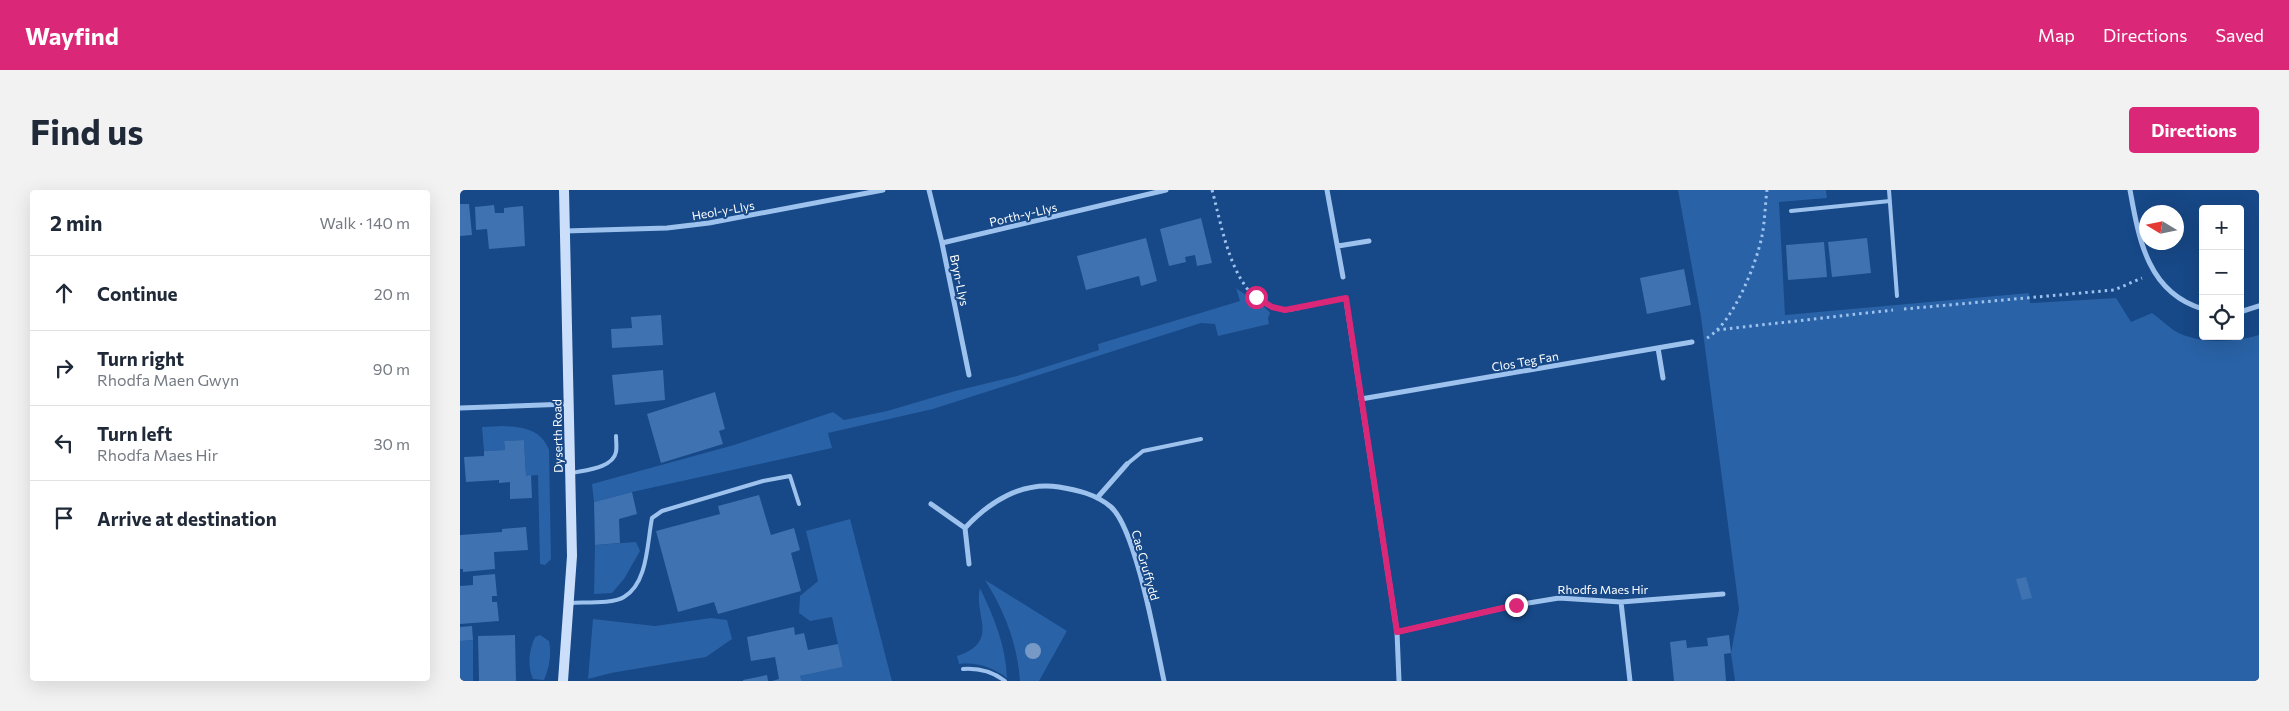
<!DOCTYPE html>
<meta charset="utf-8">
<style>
body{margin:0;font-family:Commissioner,sans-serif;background:#f2f2f3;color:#1f2937}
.controls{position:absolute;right:15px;top:15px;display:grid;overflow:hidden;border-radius:5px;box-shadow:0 5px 20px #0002}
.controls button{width:45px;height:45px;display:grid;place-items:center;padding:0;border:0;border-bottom:1px solid #e0e1e3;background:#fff;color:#1f2937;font:25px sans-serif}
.compass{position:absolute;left:1679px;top:15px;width:45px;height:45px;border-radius:50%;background:#fff;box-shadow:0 5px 20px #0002;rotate:280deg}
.stop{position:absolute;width:15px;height:15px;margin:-11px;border:4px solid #db2777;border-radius:50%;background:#fff}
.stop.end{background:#db2777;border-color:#fff;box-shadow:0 1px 5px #0008}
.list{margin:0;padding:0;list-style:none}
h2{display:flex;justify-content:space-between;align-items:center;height:65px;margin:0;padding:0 20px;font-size:21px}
h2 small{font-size:16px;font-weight:400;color:#747a83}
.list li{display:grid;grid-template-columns:32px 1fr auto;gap:15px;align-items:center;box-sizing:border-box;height:75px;padding:0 20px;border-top:1px solid #e0e1e3}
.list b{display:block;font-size:19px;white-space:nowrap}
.list p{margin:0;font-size:16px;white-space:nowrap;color:#747a83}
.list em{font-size:16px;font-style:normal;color:#747a83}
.icon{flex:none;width:28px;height:28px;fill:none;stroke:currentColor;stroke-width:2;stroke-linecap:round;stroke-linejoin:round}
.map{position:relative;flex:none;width:1799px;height:491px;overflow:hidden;border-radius:5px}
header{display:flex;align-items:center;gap:30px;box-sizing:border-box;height:70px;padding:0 25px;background:#db2777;color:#fff}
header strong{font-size:24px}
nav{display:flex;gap:28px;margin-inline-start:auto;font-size:18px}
.intro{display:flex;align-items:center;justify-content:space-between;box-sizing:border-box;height:120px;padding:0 30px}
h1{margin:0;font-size:35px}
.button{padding:12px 22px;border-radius:5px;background:#db2777;color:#fff;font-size:18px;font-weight:700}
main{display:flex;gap:30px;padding:0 30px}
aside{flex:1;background:#fff;border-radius:5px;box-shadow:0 5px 20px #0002}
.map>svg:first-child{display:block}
.green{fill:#2962a6}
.building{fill:#3f72b1}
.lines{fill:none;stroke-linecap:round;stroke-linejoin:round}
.path{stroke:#9ec2ee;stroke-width:3;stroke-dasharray:2.5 4;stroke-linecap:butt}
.lane{stroke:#9ec2ee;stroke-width:4}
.street{stroke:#9ec2ee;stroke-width:5}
.secondary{stroke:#cbdffa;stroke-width:10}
.tree{fill:#7699c6}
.route{stroke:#db2777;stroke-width:6}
.labels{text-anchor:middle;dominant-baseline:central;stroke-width:4;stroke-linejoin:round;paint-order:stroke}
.street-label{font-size:12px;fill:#fff;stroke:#174887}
</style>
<header>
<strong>Wayfind</strong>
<nav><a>Map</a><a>Directions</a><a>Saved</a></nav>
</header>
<div class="intro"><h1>Find us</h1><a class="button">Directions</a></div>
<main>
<aside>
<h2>2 min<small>Walk · 140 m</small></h2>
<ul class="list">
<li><svg class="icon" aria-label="ahead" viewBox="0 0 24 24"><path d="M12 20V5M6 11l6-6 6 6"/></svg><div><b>Continue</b></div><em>20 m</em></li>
<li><svg class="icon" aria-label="right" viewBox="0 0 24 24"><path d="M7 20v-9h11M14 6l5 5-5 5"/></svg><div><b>Turn right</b><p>Rhodfa Maen Gwyn</p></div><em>90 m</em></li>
<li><svg class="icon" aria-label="left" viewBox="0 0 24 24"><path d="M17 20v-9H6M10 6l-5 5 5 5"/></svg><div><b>Turn left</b><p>Rhodfa Maes Hir</p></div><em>30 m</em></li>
<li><svg class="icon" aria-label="arrive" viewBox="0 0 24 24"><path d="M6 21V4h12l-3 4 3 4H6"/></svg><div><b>Arrive at destination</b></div></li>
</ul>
</aside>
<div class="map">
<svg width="1799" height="491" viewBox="0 0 1799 491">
<rect width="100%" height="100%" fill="#174887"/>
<path class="green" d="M1218,0H1366L1367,8L1319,12L1325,125L1569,103L1570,113L1656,108L1671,132L1692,123C1701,129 1711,140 1721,144C1744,154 1775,152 1799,145V491H1275L1271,463L1279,419L1241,127Z
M776,98C783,104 808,118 810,123L808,128L809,134L758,146L755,134L741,133L473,219L368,243L372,258L172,302L134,312L132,294L274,255L373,222L384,230L427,221L495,201L557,186L639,160L638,154L780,111Z
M43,236C63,237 81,239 89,260L91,369L85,375L80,374L78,285L66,286L64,250L44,251L45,260L24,261L22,237Z
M390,329L432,491H342L340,486L383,477L372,427L350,431L339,423L340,406L358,391L346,341Z
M176,352L180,361L164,389L152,403L134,404L135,355Z
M525,390L607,441L579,491H560C557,453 545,422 525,390Z
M520,398C534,427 546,456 547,488C532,477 517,472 499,474L497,466C541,452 513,424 520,398Z
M251,428L267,430L272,449L246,467L151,483L128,489L133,429L195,436Z
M80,445L89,451C92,464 89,478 84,490L73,489C67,476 69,460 75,447Z
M13,450V491H0V451Z"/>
<path class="building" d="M0,14H9L12,45L0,46Z
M34,15L35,23H44V18L63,16L65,56L29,59L27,39L16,40L15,17Z
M741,28L752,73L737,76L735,65L725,67L726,72L709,76L700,39Z
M686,48L697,91L681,96L679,86L626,100L617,66Z
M1407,48L1411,83L1372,87L1368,52Z
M1364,52L1367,87L1328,90L1326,55Z
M1224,79L1231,115L1187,124L1180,88Z
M201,125L203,155L152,158L151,139L172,138L171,127Z
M203,180L205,210L155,215L152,185Z
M255,202L265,239L259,241L263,254L201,273L187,224Z
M64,250L66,286L71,285L72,308L50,309V292L39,293V290L6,292L4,267L24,266V261L45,260L44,251Z
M172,302L177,324L159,329L160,353L135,355L134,312Z
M299,305L311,345L334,338L340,360L331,363L341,401L258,424L254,412L218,422L196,341L260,324L258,316Z
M66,337L68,360L34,362L35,379L3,382V379H0V345L42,342V339Z
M35,384L37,406H32V412H37L39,431L0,434V396L13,395V386Z
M1566,387L1572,408L1562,410L1556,389Z
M12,436L13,450L0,451V437Z
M334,437L335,445L344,443L348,460L378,454L383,477L340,486L342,491H312L319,489L315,467L291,471L287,447Z
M55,445L56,491H19L18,446Z
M1269,445L1271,463L1264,464L1266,491H1214L1210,452L1226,450L1227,458L1236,457L1248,456L1247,448Z
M307,485L308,491H283V490Z"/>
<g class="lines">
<path class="path" d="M752,0C763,39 773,116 824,120C839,121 858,113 873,110
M1444,119L1654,100L1682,88
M1257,140L1433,120
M1247,148C1273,133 1296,75 1302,46C1305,31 1305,15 1307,0"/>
<path class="lane" d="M1429,0L1437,106
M1331,21L1430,11
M667,274L683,261L741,249
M112,283C125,280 153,278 156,262C157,257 156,251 156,246
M110,413C124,412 153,414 164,407C188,393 187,353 192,328L202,321L303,291L330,286L339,314
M503,479C518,478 532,481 545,491"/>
<path class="street" d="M469,0L482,53L509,185
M867,0L883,87
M1670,0C1679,50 1688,103 1743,119
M105,41L207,38L249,33L423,0
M482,53L706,0
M878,56L909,51
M887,116L937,442L939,491
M1780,122L1799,116
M1198,158L1203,188
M901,209L1232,152
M0,218L108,214
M637,308L667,274
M471,314L505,338
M509,374L505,338C529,312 562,291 599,297C617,300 636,304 651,317C676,339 696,454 704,491
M1161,412L1170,491
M937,442L1056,415L1099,408L1161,412L1263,404"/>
<path class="secondary" d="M103,491L112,366L104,0"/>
</g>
<circle class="tree" cx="573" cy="461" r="8"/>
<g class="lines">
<path class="route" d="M796,107L812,117L825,120L886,108L937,442L1056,415"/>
</g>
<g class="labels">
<g class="street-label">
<text transform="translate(263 20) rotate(-10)">Heol-y-Llys</text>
<text transform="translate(563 24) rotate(-13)">Porth-y-Llys</text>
<text transform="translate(500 90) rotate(78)">Bryn-Llys</text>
<text transform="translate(1065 171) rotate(-10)">Clos Teg Fan</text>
<text transform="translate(97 246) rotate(-91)">Dyserth Road</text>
<text transform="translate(686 375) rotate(74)">Cae Gruffydd</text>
<text x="1143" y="399">Rhodfa Maes Hir</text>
</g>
</g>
</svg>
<div class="controls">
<button>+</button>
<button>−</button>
<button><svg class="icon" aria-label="locate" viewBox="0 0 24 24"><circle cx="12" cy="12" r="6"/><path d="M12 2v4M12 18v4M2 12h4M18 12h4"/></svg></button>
</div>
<svg class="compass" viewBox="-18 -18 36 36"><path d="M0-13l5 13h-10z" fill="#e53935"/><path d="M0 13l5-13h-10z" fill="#747a83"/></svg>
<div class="stop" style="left:796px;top:107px"></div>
<div class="stop end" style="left:1056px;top:415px"></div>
</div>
</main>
